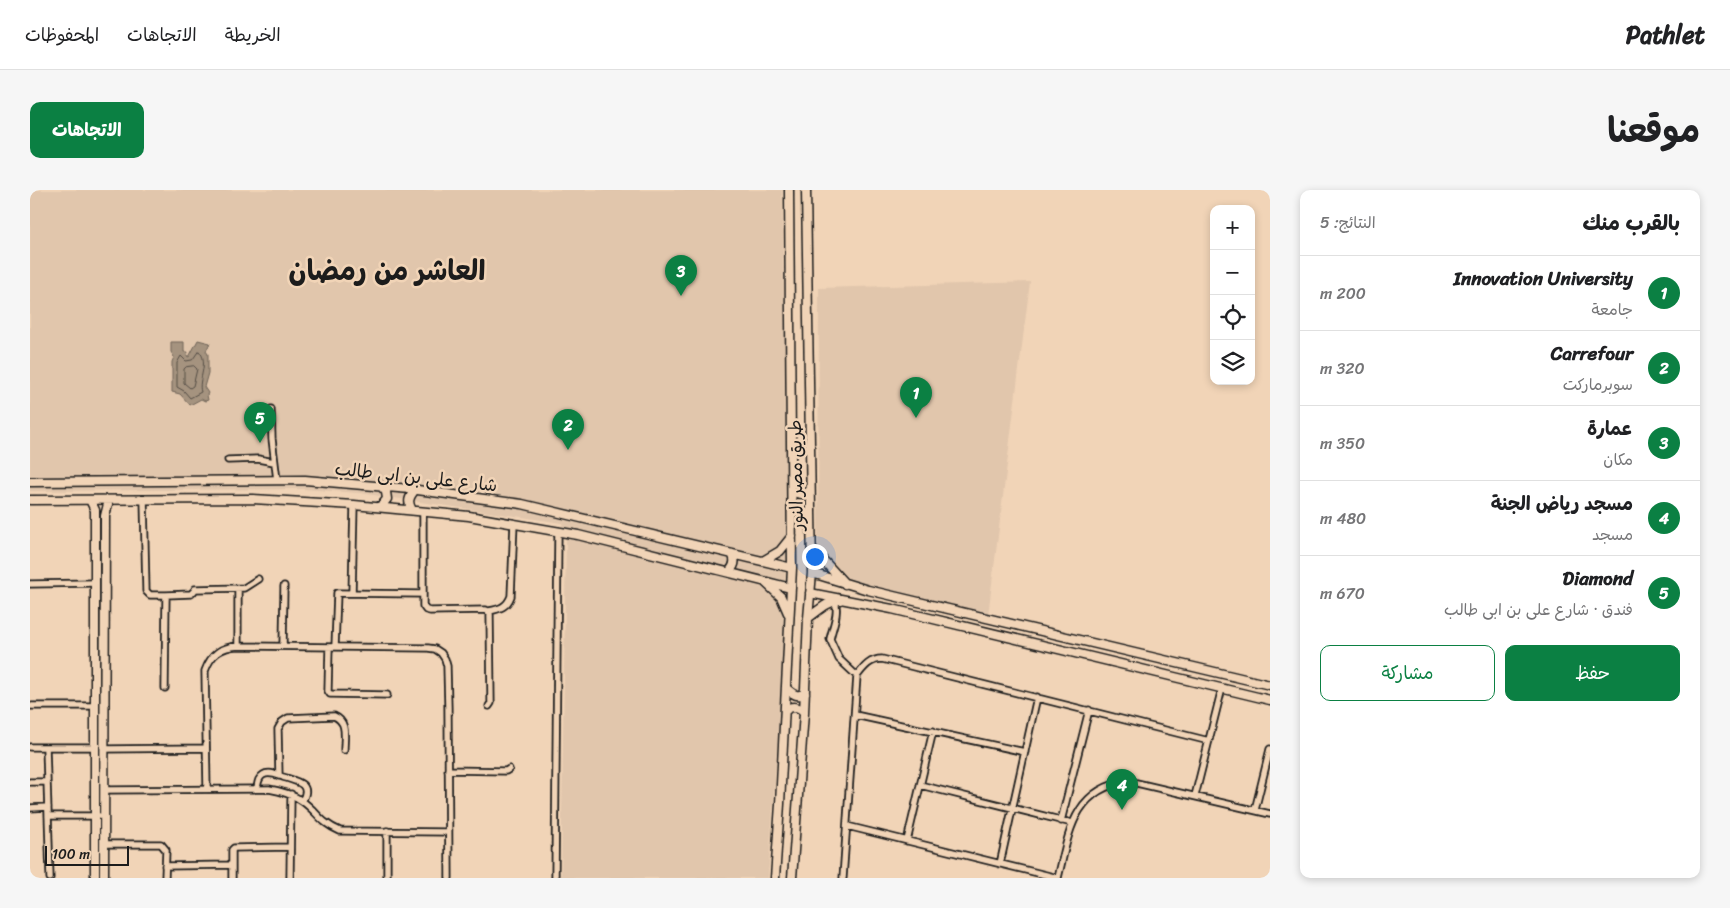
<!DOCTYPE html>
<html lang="ar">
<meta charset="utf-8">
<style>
body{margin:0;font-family:Sriracha,"Playpen Sans Arabic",sans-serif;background:#f6f6f6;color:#202124;direction:rtl}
.controls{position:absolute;right:15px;top:15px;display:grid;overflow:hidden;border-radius:10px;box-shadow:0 2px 8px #0003}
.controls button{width:45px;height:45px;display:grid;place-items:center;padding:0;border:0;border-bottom:1px solid #e0e0e0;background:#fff;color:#202124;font:25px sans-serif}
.scale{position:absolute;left:15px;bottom:12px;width:84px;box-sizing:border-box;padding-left:5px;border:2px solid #1c1c1c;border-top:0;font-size:14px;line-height:18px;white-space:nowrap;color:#1c1c1c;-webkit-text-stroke:4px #f1d4b7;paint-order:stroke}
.you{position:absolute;left:784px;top:366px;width:18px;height:18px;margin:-12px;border:4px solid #fff;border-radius:50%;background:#1a73e8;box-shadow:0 0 0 8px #1a73e833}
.badge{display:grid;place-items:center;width:32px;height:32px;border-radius:50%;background:#0b8043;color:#fff;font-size:16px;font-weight:700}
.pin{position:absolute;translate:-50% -41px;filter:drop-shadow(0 1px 2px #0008)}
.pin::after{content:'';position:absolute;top:26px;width:18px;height:15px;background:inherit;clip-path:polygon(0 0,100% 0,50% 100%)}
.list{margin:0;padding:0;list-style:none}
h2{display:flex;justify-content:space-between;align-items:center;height:65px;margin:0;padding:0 20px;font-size:21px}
h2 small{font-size:16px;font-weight:400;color:#757577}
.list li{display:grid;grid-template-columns:32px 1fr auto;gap:15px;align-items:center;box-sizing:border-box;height:75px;padding:0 20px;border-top:1px solid #e0e0e0}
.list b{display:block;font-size:19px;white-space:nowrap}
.list p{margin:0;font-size:16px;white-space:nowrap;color:#757577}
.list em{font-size:16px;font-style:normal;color:#757577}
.actions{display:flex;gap:10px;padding:15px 20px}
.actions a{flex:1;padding:11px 0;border:1px solid #0b8043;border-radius:10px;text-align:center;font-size:18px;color:#0b8043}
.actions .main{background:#0b8043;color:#fff}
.icon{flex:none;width:28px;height:28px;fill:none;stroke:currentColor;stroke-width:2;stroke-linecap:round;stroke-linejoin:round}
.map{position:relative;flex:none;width:1240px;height:688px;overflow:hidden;direction:ltr;border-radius:10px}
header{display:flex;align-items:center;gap:30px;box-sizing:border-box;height:70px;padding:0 25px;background:#fff;border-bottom:1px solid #e0e0e0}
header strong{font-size:24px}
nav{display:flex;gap:28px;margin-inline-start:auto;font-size:18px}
.intro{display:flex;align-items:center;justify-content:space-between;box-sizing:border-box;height:120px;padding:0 30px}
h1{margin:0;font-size:35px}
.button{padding:12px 22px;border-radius:10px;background:#0b8043;color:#fff;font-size:18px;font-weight:700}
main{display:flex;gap:30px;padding:0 30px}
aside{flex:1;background:#fff;border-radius:10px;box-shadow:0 2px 8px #0003}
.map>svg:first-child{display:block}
.built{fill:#e1c6ac}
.water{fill:#a5937f;stroke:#6e6357}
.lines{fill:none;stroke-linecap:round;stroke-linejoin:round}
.shore{stroke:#534c44;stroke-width:1}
.street-casing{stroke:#1c1c1c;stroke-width:9}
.secondary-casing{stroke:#1c1c1c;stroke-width:11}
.street{stroke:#f1d4b7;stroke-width:5.5}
.secondary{stroke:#f1d4b7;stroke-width:8}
.labels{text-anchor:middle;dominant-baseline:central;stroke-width:5;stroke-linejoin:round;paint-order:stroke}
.street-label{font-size:18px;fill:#1c1c1c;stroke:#f1d4b7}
.town-label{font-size:28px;font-weight:bold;fill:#1c1c1c;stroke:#f1d4b7}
</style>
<header>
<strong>Pathlet</strong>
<nav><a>الخريطة</a><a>الاتجاهات</a><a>المحفوظات</a></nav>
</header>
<div class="intro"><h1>موقعنا</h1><a class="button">الاتجاهات</a></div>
<main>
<aside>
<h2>بالقرب منك<small>النتائج: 5</small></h2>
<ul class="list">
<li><span class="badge">1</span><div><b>Innovation University</b><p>جامعة</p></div><em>200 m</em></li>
<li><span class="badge">2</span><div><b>Carrefour</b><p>سوبرماركت</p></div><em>320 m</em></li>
<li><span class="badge">3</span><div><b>عمارة</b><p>مكان</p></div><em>350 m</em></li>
<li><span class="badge">4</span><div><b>مسجد رياض الجنة</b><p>مسجد</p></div><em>480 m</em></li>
<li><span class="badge">5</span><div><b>Diamond</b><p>فندق · شارع على بن ابى طالب</p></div><em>670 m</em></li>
</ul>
<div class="actions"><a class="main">حفظ</a><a>مشاركة</a></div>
</aside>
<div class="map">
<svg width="1240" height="688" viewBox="0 0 1240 688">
<rect width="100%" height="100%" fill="#f1d4b7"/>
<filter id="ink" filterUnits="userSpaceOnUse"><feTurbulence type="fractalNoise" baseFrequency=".02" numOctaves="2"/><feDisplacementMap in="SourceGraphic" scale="10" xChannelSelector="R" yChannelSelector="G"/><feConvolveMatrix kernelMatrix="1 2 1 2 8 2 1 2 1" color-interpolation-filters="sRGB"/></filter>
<g filter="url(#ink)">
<path class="built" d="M0,0H752L760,387L738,688H531L536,351L532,333L330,303L272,299L0,301Z
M1000,92L958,425L812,390L788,358L789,98Z"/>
<path class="water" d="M168,150L180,153L176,161L178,164V183L174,197L178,203L177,205L178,210L175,211L171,209L160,215L150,204L142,202V172L144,167L141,162V152H154V162H158L157,166L159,167Z"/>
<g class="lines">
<path class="shore" d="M169,161C180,172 167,190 171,202L160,208L154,201L147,197V173L151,166L156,171L162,170Z
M164,176L167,179L163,196L160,198L154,193V179L156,177Z"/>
<g class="street-casing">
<path id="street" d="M241,219L242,249L247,290
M198,270L228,269L244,272
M114,309L116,401L120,405H136
M393,322V416L396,420L400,421L456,420L460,423L461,513L459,516
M0,394L65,393
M165,399L214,398L228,389
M208,399V456
M322,403L324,315
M805,410C809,424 803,435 800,449L809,469L827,486
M459,421C470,419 477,417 481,406L484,333
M253,456L254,396
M299,457L298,501L300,504L357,505
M305,457L307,403L393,404
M135,498L136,405L161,404L164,401
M0,516H65
M825,525L995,562
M0,557H65
M16,557L20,688
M74,559L176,558
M418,580L476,581L479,579
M249,586L248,539L252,532L258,528L304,526C318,532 314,546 314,560
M0,592H17
M890,595L1042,633
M227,598C228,593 228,588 233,585C239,581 247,585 253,587C266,591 283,594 272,611
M177,599L175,481C181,464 191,457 208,456L398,458L405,459L411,463L415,469L417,476L418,517L419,688
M74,600L239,599C251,601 262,604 272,611C288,622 289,632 310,641L418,642
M1165,606L1192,498
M0,618L18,617
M1225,620L1240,559
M18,626H69
M1031,631L1059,520
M817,636L1028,688
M877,651L903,541
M74,654H131L136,660L135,688
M970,674L1007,507
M135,676L202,675
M202,688V660L204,658L259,657
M260,688L261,604
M357,688V641
M525,688L528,341
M813,688L827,486C834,477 840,469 852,469L1179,551
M1028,688C1039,643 1043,599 1098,591L1240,624"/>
</g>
<g class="secondary-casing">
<path id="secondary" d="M0,292L275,290L380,299L492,314L762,378
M762,300C767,305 776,306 780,300
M0,310L223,309L324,315L439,326L548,345L761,398
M60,310L65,320V688
M348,317L352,315L357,309L356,302L351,296
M382,320C377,312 379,307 385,300
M762,325L766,322C772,322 778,322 781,327
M783,359L815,394
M733,371L750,361L762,346
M699,382C705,376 706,370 702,364
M782,383L838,400L1240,495
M736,393L751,407L758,423
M780,403L862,419L1240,510
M778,428C788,421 798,411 810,410
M756,498C763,504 767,508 775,503
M755,521C761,515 770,516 774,523
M74,688L75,326L79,310
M745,688L750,614L762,378L759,0
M762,688L774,523L778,428L782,383L776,0"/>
</g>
<use href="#street" class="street"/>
<use href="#secondary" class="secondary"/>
</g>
</g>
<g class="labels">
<g class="street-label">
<text transform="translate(766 285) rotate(-91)">طريق مصر النور</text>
<text transform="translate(386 287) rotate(6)">شارع على بن ابى طالب</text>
</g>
<g class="town-label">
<text x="357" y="80">العاشر من رمضان</text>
</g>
</g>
</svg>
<div class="controls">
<button>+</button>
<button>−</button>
<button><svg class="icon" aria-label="locate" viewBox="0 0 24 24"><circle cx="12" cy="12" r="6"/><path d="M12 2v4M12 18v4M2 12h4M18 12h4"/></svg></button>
<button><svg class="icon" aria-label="layers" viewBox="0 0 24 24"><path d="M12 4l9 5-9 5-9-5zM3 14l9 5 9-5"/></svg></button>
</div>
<div class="scale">100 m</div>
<div class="you"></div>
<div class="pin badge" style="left:886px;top:228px">1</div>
<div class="pin badge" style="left:538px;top:260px">2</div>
<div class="pin badge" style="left:651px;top:106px">3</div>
<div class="pin badge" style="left:1092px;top:620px">4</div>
<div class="pin badge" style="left:230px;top:253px">5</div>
</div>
</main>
